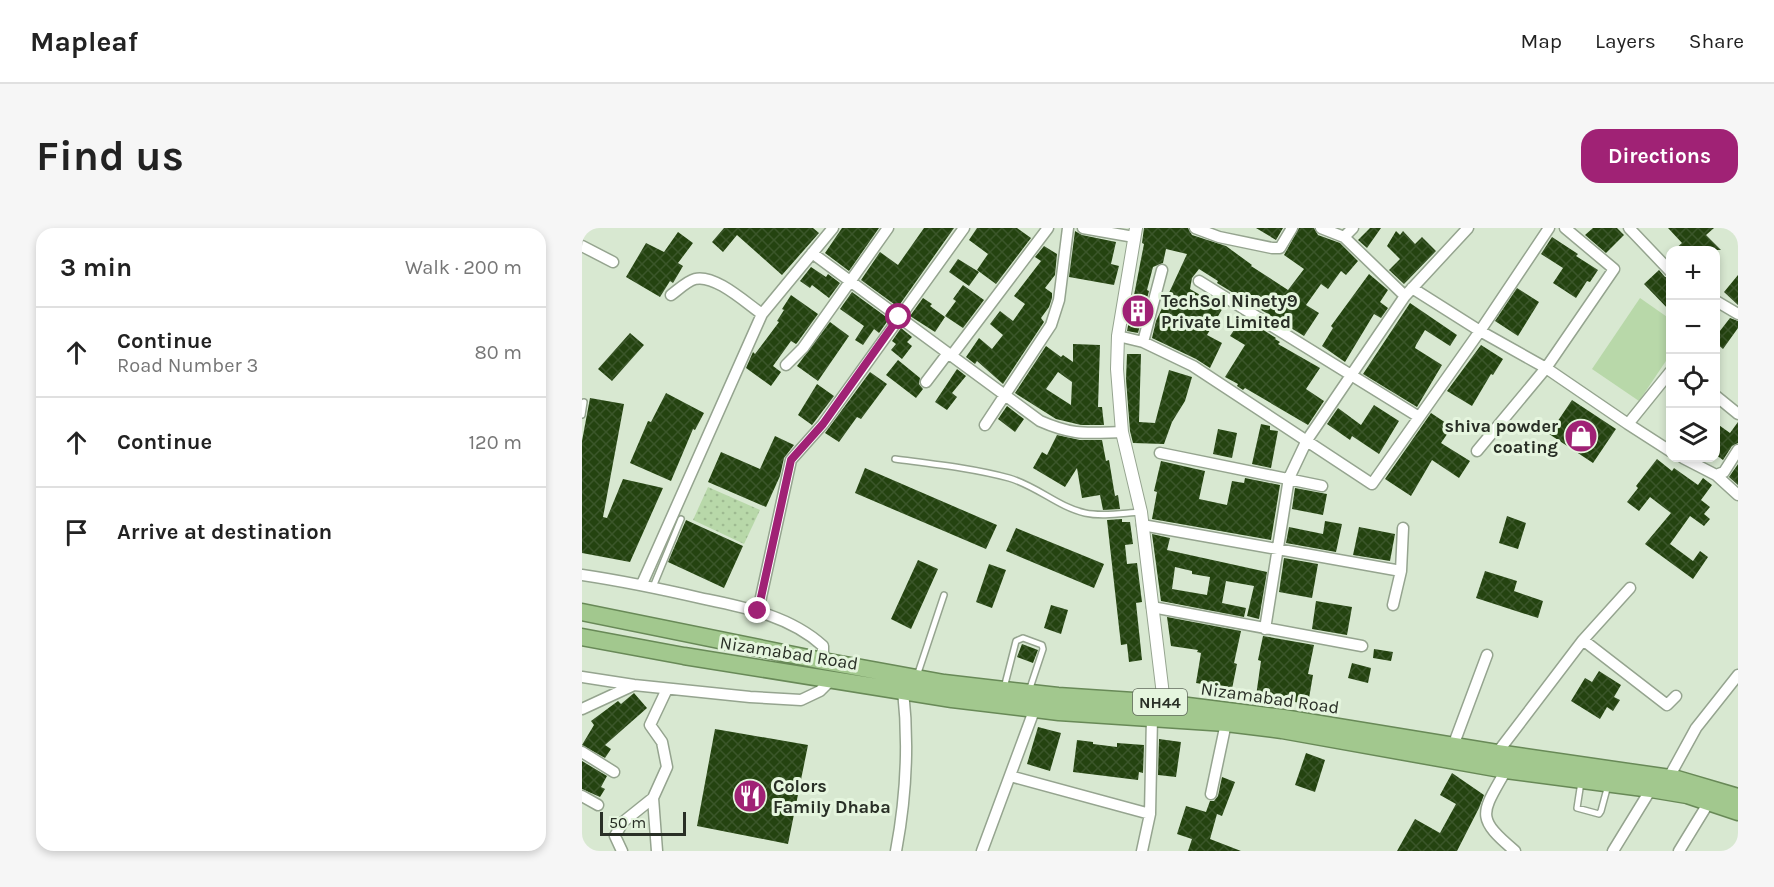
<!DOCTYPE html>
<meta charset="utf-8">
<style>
body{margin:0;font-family:Karla,sans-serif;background:#f6f6f6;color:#222}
.controls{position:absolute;right:18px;top:18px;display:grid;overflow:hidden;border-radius:12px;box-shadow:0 3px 9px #0003}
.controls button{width:54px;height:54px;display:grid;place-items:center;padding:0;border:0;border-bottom:2px solid #e0e0e0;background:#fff;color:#222;font:30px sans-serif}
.scale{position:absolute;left:18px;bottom:15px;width:86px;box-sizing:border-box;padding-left:6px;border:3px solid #292f26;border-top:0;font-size:16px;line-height:21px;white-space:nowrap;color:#292f26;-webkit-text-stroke:4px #e5f5de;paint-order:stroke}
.stop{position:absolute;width:18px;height:18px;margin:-14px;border:4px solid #a02275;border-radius:50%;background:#fff}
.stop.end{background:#a02275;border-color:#fff;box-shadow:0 2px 6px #0008}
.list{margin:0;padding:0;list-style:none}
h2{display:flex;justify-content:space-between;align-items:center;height:78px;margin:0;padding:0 24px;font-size:26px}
h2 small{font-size:20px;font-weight:400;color:#767676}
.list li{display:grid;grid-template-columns:39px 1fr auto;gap:18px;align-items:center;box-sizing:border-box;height:90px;padding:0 24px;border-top:2px solid #e0e0e0}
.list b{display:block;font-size:22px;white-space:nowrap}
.list p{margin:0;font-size:20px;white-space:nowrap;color:#767676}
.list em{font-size:20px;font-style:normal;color:#767676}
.icon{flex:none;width:33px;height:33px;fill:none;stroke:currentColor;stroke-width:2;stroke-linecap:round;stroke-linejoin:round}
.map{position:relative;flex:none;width:1156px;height:623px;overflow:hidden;border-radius:18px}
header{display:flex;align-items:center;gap:36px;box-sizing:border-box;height:84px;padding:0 30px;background:#fff;border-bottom:2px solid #e0e0e0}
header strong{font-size:28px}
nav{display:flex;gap:33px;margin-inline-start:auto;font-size:21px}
.intro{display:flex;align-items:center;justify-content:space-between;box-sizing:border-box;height:144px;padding:0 36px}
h1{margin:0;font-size:42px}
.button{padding:15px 27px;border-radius:18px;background:#a02275;color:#fff;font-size:21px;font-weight:700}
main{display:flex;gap:36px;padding:0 36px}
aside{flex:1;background:#fff;border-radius:18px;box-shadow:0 3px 9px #0003}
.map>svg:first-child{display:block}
.grass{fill:url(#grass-dots)}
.park{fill:#b8d8a9}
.building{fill:url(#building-cross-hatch);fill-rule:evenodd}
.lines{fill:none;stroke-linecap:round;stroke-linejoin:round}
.service-casing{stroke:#95a48f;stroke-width:8}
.minor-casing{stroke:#95a48f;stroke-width:13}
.tertiary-casing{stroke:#95a48f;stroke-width:14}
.trunk-casing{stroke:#688957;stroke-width:19}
.service{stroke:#fff;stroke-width:5}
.minor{stroke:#fff;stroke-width:10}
.tertiary{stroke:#fff;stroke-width:12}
.trunk{stroke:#a2c88e;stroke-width:16}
.route{stroke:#a02275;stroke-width:8}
.labels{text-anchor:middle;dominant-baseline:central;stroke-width:6;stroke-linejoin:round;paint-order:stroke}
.shield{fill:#e5f5de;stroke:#616a5d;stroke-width:1.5}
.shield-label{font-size:16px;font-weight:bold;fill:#292f26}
.poi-label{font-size:18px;font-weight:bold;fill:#292f26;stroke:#e5f5de;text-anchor:start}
.street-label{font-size:18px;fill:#292f26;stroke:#e5f5de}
</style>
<header>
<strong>Mapleaf</strong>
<nav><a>Map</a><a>Layers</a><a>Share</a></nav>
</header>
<div class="intro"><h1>Find us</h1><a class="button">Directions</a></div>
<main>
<aside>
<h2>3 min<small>Walk · 200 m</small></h2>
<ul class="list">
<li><svg class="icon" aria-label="ahead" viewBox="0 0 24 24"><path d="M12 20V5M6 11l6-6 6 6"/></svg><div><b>Continue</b><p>Road Number 3</p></div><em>80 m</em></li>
<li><svg class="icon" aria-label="ahead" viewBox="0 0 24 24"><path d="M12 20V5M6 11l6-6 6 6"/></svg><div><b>Continue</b></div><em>120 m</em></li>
<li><svg class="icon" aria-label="arrive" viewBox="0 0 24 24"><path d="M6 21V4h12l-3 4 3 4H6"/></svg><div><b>Arrive at destination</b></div></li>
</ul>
</aside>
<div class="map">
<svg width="1156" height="623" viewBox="0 0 1156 623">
<defs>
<pattern id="grass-dots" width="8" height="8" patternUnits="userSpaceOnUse" patternTransform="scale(1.5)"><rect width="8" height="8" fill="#b8d8a9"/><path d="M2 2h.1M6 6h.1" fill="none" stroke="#9eba91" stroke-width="1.8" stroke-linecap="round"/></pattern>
<pattern id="building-cross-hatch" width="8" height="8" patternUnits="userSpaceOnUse" patternTransform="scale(1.5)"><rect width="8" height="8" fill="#244310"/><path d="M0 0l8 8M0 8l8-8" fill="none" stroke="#3b562a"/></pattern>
</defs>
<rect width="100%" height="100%" fill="#d8e8d1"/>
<path class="grass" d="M126,259L178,282L162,316L111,292Z"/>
<path class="park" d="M1058,70L1088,91V127L1057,173L1010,141Z"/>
<path class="building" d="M142,0H231L237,5L200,47L155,7L141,24L130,14Z
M260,0H297L267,43L243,25Z
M342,0H372L316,79L279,52L298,24L316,37Z
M395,0H435L449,10L414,56L395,42L406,26L387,12Z
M562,0H606L610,7L644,18L670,37L669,38L706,62L722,41L702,27L717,0H732L736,7L758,15L776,33L764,47L759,43L746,61L739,56L724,77L737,85L722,108L635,55L636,53L617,41L610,50L608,61L625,71L627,68L642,78L625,107L640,115L628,140L614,131L570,110L574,93L605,26L584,21L581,35L571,39L565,62L567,63L556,105L545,103L562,16L560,15Z
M674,0H701L694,12Z
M788,0H799L785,20L776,12Z
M1011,0H1035L1042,7L1024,25L1003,7Z
M1086,0H1132L1124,7L1139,22H1092L1100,15Z
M493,3L500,7L534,14L529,36L537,38L532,57L487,49Z
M814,3L818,7L821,3L833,16L840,9L854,23L822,56L807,42L818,31L805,18Z
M96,4L111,15L96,35L101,38L91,55L88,53L78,69L44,49L64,15L82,24Z
M970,9L996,26L994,28L1016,42L1008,54L1005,53L994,70L971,55L981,40L959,26Z
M462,18L475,26L473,47L463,60L470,65V70L467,79L459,90L462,94L421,156L395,133L393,136L384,129L397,110L410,121L421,107L408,96L418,83L431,93L443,76L432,68L459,33L453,29Z
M376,31L397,44L387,58L367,44Z
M229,39L244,49L246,46L258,55L247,70L230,57L228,60L218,53Z
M1077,42L1083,49L1089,50V84L1062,56Z
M787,46L806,62L798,74L806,80L799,90L792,86L763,134L740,118L751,100L749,98Z
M1156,47V77L1142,64Z
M381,57L402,72L381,100L363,88L374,73L371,71Z
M935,60L957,74L936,108L913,93Z
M270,64L307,91L297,105L292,101L281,117L273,112L282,98L258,81Z
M209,67L236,86L215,115L214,116L209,113L191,138L199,144L189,158L164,140L171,124L173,126L197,94L195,93L202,82L200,81Z
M341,70L350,76L348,78L363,89L353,104L328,88Z
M828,75L875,107L868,118L843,102L834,117L833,120L860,137L835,179L781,146Z
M661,89L694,110L693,111L698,114L696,116L738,140L724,161L742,173L726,197L663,160L661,162L655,158L656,156L643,149L663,117L648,108Z
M1148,90L1156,93V100L1141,121L1134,115V108Z
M248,94L267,108L236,153L215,138Z
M319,100L330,109L325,114L330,118L320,131L309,122L314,116L310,113Z
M48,105L62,117L30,153L16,141Z
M491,116L518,117L516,179H520L522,197H499L474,191L433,165L464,118L479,129L481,127L491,134ZM476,144L490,154L489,177L464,161Z
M899,117L921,131L911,147L909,146L890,178L865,163Z
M545,126H559L557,194L573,195L587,142L610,149L603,173L590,194L582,216L551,215L548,203L544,151Z
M316,132L338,150L337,156L341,161L334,170L304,147Z
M375,141L384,148L370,165L375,169L365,182L353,174Z
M288,144L305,156L279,191L275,189L257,214L243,205Z
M235,156L252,168L230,197L216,187Z
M84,165L122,185L113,202L111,201L89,253L48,235L66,193L69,194Z
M8,170L42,176L21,289L25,290L41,251L81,260L48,334L0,325V213Z
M990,172L1034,201L1011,235L967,206Z
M792,177L817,193L797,226L770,208L768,212L745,196L756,180L779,197Z
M425,178L442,191L433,204L416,191Z
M849,185L870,199L859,215L888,233L877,250L850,232L829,268L803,251Z
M1156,194V215L1150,218L1141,232L1134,227V195L1148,205Z
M679,196L688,198V202L696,203L689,240L670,236Z
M636,201L655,205L650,230L631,226Z
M475,207L498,212H520L524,233L527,232L533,268L536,267L538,281L521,282L518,267L500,270L495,240L483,259L451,240L460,224L465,227Z
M193,208L212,217L202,230L198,248L184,279L126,254L139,224L178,241Z
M1075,231L1090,243L1092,240L1116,257L1121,250L1130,257L1119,272L1128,279L1122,286L1128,291L1122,298L1108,288L1088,316L1111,333L1118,323L1126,329L1111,351L1063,316L1089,285L1068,269L1057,283L1045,274L1056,260L1054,258Z
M579,233L623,243L617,271L645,277L650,253L662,255L663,250L698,257L689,312L570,291L575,264L572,263Z
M1156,236V257L1147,249Z
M283,240L415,297L404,321L273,265Z
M713,260L745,266L741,287L710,281Z
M925,288L944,295L936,321L917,315Z
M540,291V294H548L551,316L543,317L545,336L555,335L560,374L554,375L560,432L547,434L545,416L539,417L525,292Z
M104,292L161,318L142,360L86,334Z
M743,293L760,296L754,324L704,315L707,299L741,306Z
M777,299L813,306L808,333L771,327Z
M434,300L522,336L512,360L424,323Z
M570,306L588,310L585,322L685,344L677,391L665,388L672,358L644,353L640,375L664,380L662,389L579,373ZM593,339L610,343V346L628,349L625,367L590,361Z
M702,330L736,336L730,370L697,364Z
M336,332L356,341L329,401L309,391Z
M407,336L424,342L410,380L394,374Z
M903,343L935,353L932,363L961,373L956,390L894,370Z
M734,373L770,379L765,407L730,401Z
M469,377L486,382L479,406L462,400Z
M585,389L659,403L652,435L655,436L650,461L614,455L619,425L615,424L616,422L589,418Z
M681,408L732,417L726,446L731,447L726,476L674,468L679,433L676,432Z
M440,416L456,422L451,435L435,429Z
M792,421L811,424L809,433L791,430Z
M770,435L789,440L786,455L766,450Z
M1017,443L1039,457L1032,469L1038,472L1031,483L1025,479L1018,491L989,473L1003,450L1010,454Z
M52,465L65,480L23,517L29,521L23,530L0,517L12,497L9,493L36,473L39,476Z
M456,499L479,505L468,543L445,536Z
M133,501L226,517L206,616L115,598Z
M577,511L599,514L594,549L576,547Z
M495,512L511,514V516L535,519V515L562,517L561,545L557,544L556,552L491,544Z
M724,525L743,532L733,564L713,557Z
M0,533L25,548L19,559L23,561L18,569L0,561Z
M870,545L902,567L897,580L875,623H815L833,591L858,605L874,576L858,567Z
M640,549L653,554L640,588L635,586L628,611L659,623H606L610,611L595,606L604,578L624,584L628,573H632L636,568Z"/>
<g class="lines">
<g class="service-casing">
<path id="service" d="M0,187L2,174
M313,231C351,236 390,240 427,250C455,258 476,279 503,285C521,289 541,285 559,284
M71,359L99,291
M335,448L362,367
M422,460L434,413L441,410L460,417L461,421L447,463
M999,554L995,580L1017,586L1019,583L1026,557"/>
</g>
<g class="minor-casing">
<path id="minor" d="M501,0L552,9
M613,0L637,9L690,20H698L710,0
M739,0L762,9L823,68
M1047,0L1088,43
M762,9L771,0
M0,18L31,34
M230,25L458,193C492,208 505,205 540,204
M617,53L837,189
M830,60L898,103L964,140L1046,196L1088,144
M89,67C96,62 105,53 113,51C133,46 164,75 180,86
M1134,73L1156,86
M536,108L561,114L611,138L790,256L898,103L967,0
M561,114L580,42
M370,127L466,0
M204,137L221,120L306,0
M344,154L366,125
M1134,168L1156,186
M1046,196L1088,223
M403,197L469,97L477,72L486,0
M1156,222L1142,244L1134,247L1156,267
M895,223L964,140L1032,41L983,0
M578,225L740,258
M1101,230L1134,247
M560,297L819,343
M0,347C40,353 79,361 118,370C161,379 207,387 241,418V433
M60,356L180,86L251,0
M811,377L819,343L821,300
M570,379L780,418
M176,383L209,232L241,196L382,0
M683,401L707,250L725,212L823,68L886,0
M1001,412L1085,477L1094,468
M0,449L52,457L168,469L219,472L238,463L250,451
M0,481L52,457
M871,518L905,427
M0,524L32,544
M915,525L1001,412L1048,360
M924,542C900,585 892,589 933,623
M428,548L568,586
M1086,551L1114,500L1156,447
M629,566L644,495
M0,568L16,577
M71,570L75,623
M40,623L33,608L41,594L71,570L85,539L80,514L68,497L85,461
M314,623C324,570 327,516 321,462
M400,623L453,480
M560,623L568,586L570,489
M1031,623L1069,561
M1097,623L1127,574"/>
</g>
<g class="tertiary-casing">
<path id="tertiary" d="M554,0L536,108L535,141L540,204L559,284L582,475"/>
</g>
<g class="trunk-casing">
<path id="trunk" d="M0,384L241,433L362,455L476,468L582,475L701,490L915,525L1095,551L1156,569
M0,409L102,428L370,471L477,484L644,495L700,502L924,542L1069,561L1105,567L1156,584"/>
</g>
<use href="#service" class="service"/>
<use href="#minor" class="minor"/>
<use href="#tertiary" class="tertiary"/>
<use href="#trunk" class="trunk"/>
</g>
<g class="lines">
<path class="route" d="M176,383L209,232L241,196L317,89"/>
</g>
<defs>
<g id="building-disc" transform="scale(1.725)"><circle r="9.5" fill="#a02275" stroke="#e5f5de"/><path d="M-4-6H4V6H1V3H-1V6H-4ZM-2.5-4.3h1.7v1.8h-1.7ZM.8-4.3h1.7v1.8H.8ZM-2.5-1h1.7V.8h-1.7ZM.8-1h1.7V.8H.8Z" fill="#fff"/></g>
<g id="shop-disc" transform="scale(1.725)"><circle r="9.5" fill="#a02275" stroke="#e5f5de"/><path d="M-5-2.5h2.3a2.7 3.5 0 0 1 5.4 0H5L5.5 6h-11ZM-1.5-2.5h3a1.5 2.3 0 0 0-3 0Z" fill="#fff"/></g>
<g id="restaurant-disc" transform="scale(1.725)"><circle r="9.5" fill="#a02275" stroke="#e5f5de"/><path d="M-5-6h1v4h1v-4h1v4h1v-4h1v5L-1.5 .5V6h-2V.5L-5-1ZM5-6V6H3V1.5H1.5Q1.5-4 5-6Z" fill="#fff"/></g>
</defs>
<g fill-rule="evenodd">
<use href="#building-disc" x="556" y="83"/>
<use href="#shop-disc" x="999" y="208"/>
<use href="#restaurant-disc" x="168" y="568"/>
</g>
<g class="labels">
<rect class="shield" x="551" y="461" width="54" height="26" rx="4.5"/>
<g class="shield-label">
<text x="578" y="474">NH44</text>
</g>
<g class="poi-label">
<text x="579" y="73">TechSol Ninety9<tspan x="579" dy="21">Private Limited</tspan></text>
<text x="976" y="198" text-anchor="end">shiva powder<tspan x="976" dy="21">coating</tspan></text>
<text x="191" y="558">Colors<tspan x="191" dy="21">Family Dhaba</tspan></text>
</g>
<g class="street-label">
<text transform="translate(207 425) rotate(9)">Nizamabad Road</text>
<text transform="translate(688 470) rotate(8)">Nizamabad Road</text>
</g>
</g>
</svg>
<div class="controls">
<button>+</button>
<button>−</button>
<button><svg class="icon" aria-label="locate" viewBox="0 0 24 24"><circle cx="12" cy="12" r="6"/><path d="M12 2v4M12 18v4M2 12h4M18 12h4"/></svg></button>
<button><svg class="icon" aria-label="layers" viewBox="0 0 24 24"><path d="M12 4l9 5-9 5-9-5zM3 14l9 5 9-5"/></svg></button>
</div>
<div class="scale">50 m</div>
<div class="stop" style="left:317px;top:89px"></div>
<div class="stop end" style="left:176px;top:383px"></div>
</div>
</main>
